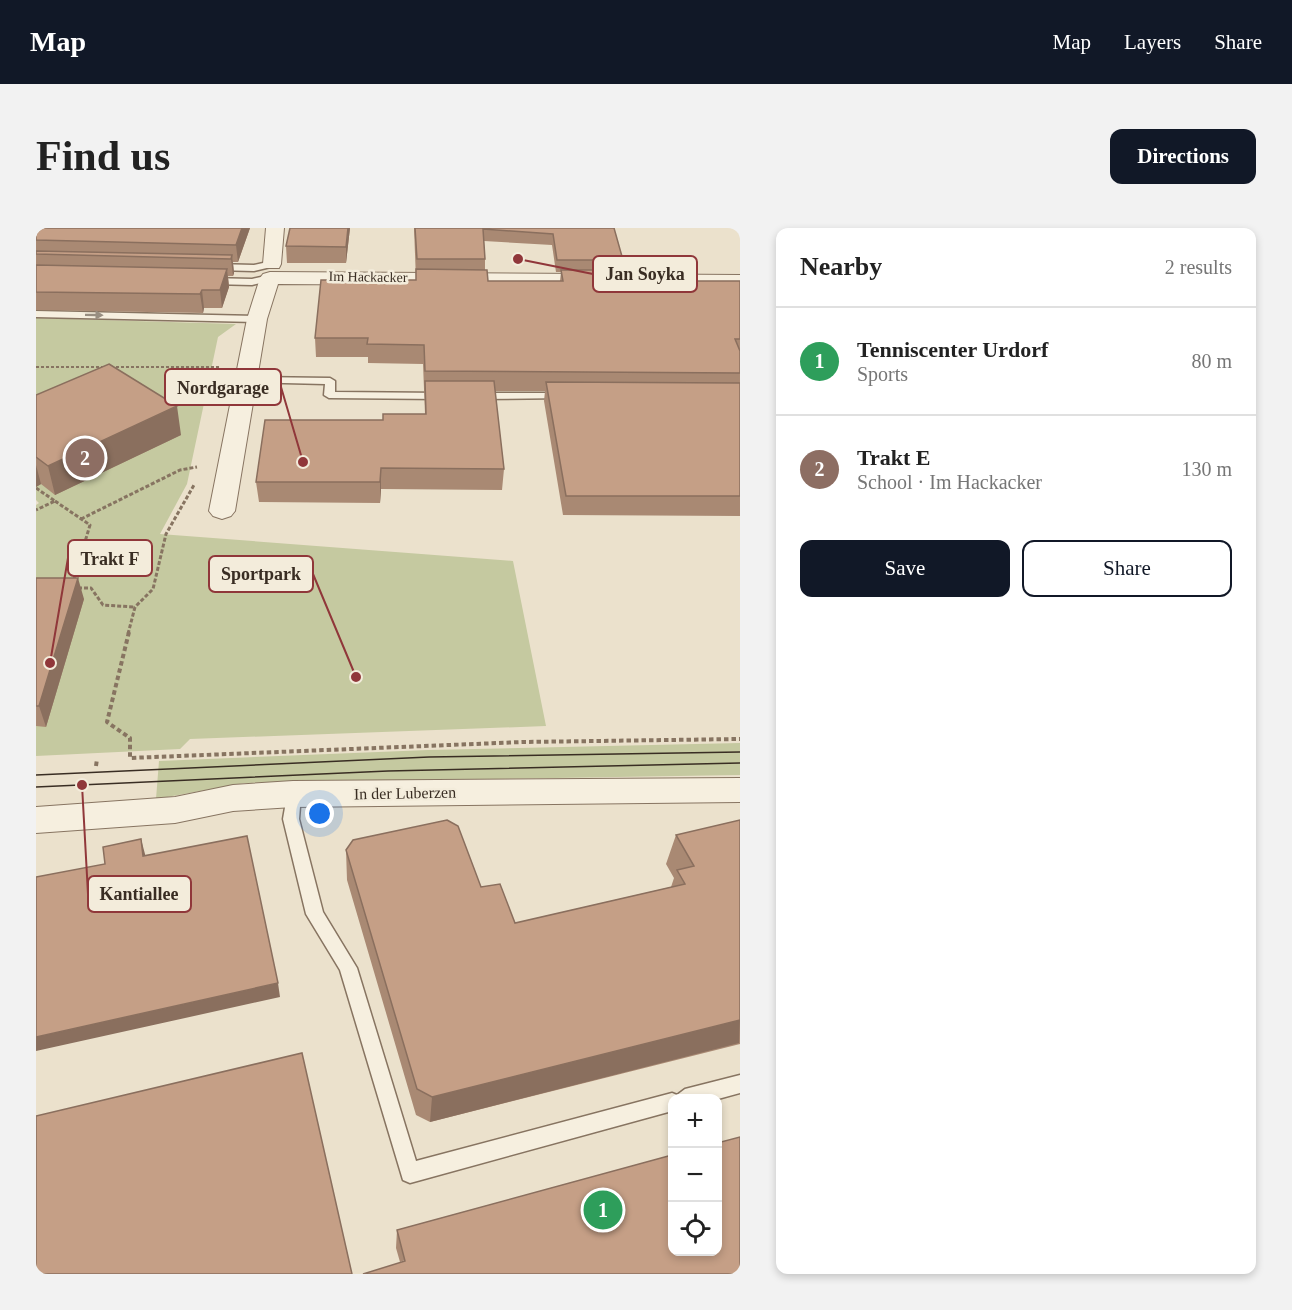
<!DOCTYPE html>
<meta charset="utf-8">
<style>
body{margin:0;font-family:"Times New Roman",serif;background:#f2f2f2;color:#222}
.controls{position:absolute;right:18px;bottom:18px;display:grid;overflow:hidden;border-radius:12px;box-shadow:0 3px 9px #0003}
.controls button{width:54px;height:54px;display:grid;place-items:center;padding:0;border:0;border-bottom:2px solid #e0e0e0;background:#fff;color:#222;font:30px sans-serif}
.you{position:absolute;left:284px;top:586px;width:21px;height:21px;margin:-15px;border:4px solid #fff;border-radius:50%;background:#1a73e8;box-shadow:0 0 0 9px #1a73e833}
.badge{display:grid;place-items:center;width:39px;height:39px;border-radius:50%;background:#111827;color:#fff;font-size:20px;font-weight:700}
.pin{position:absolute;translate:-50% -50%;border:3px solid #fff;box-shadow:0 2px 6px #0006}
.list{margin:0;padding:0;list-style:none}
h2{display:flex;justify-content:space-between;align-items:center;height:78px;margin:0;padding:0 24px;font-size:26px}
h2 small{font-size:20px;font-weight:400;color:#767676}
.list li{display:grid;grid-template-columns:39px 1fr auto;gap:18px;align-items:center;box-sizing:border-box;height:108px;padding:0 24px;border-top:2px solid #e0e0e0}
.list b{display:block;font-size:22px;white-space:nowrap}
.list p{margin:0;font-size:20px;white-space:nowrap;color:#767676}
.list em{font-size:20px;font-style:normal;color:#767676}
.actions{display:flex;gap:12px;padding:18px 24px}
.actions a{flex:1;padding:14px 0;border:2px solid #111827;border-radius:12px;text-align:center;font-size:21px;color:#111827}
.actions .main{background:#111827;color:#fff}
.icon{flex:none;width:33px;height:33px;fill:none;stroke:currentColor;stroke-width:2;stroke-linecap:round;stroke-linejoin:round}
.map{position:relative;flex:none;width:704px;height:1046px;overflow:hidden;border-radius:12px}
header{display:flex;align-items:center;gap:36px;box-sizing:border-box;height:84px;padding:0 30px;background:#111827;color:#fff}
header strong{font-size:28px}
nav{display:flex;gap:33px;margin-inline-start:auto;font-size:21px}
.intro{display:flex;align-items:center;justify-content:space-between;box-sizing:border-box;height:144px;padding:0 36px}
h1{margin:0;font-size:42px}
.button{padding:15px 27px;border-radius:12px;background:#111827;color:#fff;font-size:21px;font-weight:700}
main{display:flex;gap:36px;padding:0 36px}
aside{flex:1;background:#fff;border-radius:12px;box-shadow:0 3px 9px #0003}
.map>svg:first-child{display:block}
.green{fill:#c5c9a0}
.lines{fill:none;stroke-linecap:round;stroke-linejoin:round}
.service-casing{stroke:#877461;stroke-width:3}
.minor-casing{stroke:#877461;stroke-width:2}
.path-far2{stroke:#877461;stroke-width:2;stroke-dasharray:3 2;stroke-linecap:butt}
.path-far1{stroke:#877461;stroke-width:3;stroke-dasharray:4 2;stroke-linecap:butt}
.path{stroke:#877461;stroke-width:4;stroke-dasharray:4.5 3;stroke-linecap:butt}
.service{fill:#f6efdf;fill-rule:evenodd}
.minor{fill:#f6efdf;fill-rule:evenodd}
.tram{stroke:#392d23;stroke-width:1.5}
.wall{fill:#a98973;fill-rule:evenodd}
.shaded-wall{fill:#8a6f5e}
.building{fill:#c59f86;stroke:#8a6f5e;stroke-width:1.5}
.oneway{fill:#988e81}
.labels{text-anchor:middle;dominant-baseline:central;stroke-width:5;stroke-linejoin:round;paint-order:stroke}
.far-street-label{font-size:14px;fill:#392d23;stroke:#f3ecdb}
.street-label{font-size:16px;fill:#392d23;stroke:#f3ecdb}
.leader{fill:none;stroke:#90373a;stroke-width:2}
.callout-dot{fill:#90373a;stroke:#f3ecdb;stroke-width:2}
.callout{fill:#f3ecdb;stroke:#90373a;stroke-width:2}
.callout-label{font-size:18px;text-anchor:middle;font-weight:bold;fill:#392d23}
</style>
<header>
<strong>Map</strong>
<nav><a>Map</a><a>Layers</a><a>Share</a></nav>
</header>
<div class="intro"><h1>Find us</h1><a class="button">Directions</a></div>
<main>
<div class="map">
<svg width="704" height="1046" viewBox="0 0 704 1046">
<rect width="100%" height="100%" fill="#ebe1cc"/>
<path class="green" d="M0,90L200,96L182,109L151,256L124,306L477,333L510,498L154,511L144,521L0,528V277L3,275L0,272Z
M704,515V547L209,555L120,571L123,533L392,522Z"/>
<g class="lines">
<g class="service-casing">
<path id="service" d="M236,33L239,34V38L218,43L179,42L174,39L179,36L218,37Z
M234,47L237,48V52L216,57L174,56L169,53L174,50L216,51Z
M0,83L221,88L226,91L221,94L0,89Z
M210,149L294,150L299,153V164L407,165L412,168L407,171L293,170L288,167L289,156L206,154V150Z
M527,165L532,168L531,170L440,171L435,168L440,165Z
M257,560L262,562L265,566L263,591L287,684L321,740L380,933L636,865L641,867L649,861L704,847V865L682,871L636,870V883L374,955L367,952L304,742L270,686L247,591L252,562Z"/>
</g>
<g class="minor-casing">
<path id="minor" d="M230,0H248L245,36L243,40H229L227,36Z
M234,44L704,47V59L242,56L231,91L199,283L195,288L186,291L177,288L173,283L211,91L224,50L227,46Z
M704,550V574L257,579L197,583L139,595L0,605V579L139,569L197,557L257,553Z"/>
</g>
<path class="path-far2" d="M0,139H184"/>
<path class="path-far1" d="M0,260L19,273L0,282
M19,273L54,297L37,354
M45,291L144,242L161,239
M42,360H55L67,377L99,379
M92,406L99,379L117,361L130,306L158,257"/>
<path class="path" d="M93,404L71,494L94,510V530L487,514L704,511
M60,538L61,531"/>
<use href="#service" class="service"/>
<use href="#minor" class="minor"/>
<path class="tram" d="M0,547L393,529L704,524
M0,559L352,543L704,535"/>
</g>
<path class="wall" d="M0,0H214L202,34H197L198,45L197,48H192L193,59L186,80H168L167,85L0,82Z
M314,0L310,35H251L250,18Z
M378,0H578L587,32L586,42L596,53H704V288L527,287L508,173L509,163H459L468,241L466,262L345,261L344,275L223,274L220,254L347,192L389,186L387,136L332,135V129H280L279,110L380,52ZM448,13L516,17L520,44H525L524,53H452L449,42V31Z
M0,167L145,207L19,267L5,256L0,259Z
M0,350L48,371L10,499L0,498Z
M704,592V816L394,894L380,887L311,652L310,622L445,659L479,695L635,659L638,650L630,636L640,607Z
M636,927L364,1034L360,1020L361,1002Z"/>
<path class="shaded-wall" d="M206,0H214L202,34L200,17Z
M312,0H314L310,35V19Z
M196,27L198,45L197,48L195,31Z
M191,41L193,59L186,80L184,62Z
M166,62L168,80L167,85L164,66Z
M141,178L145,207L19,267L12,238Z
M0,237L5,256L0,259Z
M345,240V261L344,275V254Z
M42,350L48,371L10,499L3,478Z
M105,611L109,626L111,642L107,628Z
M242,755L244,769L0,823V809Z
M704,792L703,815L394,894L396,869Z"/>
<path class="building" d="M0,0H206L200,17L0,12Z
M254,0H312L310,19L250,18Z
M379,0H578L587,32H521L517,6L447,1L449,31H381Z
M0,23L196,27L195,31L0,26Z
M0,37L191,41L184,62H166L164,66L0,64Z
M380,41L451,42L452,53H527L525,42H593L596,53H704V111H699L704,123V145L389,143L388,117L331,116L332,110H279L285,52H380Z
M73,136L141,178L12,238L0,229V167Z
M389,153H458L468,241L345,240L344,254H220L229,192H347V186H390Z
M510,154L704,155V268H530Z
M0,350H42L3,478H0Z
M411,592L422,598L445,659L464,656L479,695L649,656L641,642L658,638L640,607L704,592V792L396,869L381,861L310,622L317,612Z
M211,608L242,755L0,809V649L69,636L67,619L105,611L107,628Z
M266,825L316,1046H0V888Z
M704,909V1046H327L369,1033L361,1002L636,927V1023H681V915Z"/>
<defs><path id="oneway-solid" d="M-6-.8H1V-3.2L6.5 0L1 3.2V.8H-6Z" transform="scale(1.5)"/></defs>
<use class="oneway" href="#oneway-solid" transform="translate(58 87) rotate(1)"/>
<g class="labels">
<g class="far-street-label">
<text transform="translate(332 49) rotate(1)">Im Hackacker</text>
</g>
<g class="street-label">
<text transform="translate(369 565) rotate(-1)">In der Luberzen</text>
</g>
</g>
<path class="leader" d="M482 31L557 46M267 234L245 159M14 435L32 330M320 449L277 346M46 557L52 666"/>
<g class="callout-dot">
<circle cx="482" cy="31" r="6"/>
<circle cx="267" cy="234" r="6"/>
<circle cx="14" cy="435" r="6"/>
<circle cx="320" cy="449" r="6"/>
<circle cx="46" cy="557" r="6"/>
</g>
<g class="callout">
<rect x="557" y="28" width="104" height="36" rx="6"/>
<rect x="129" y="141" width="116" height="36" rx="6"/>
<rect x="32" y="312" width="84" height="36" rx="6"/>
<rect x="173" y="328" width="104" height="36" rx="6"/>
<rect x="52" y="648" width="103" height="36" rx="6"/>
</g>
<g class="callout-label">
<text x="609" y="52">Jan Soyka</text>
<text x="187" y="166">Nordgarage</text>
<text x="74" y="337">Trakt F</text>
<text x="225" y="352">Sportpark</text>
<text x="103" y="672">Kantiallee</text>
</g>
</svg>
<div class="controls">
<button>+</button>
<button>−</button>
<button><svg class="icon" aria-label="locate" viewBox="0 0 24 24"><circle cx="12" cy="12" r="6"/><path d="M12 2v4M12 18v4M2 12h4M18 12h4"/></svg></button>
</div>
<div class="you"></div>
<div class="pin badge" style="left:567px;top:982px;background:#2e9e5b">1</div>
<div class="pin badge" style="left:49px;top:230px;background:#8d6e63">2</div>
</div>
<aside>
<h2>Nearby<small>2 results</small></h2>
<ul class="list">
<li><span class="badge" style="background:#2e9e5b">1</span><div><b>Tenniscenter Urdorf</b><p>Sports</p></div><em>80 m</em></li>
<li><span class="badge" style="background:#8d6e63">2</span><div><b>Trakt E</b><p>School · Im Hackacker</p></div><em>130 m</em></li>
</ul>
<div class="actions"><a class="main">Save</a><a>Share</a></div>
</aside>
</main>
